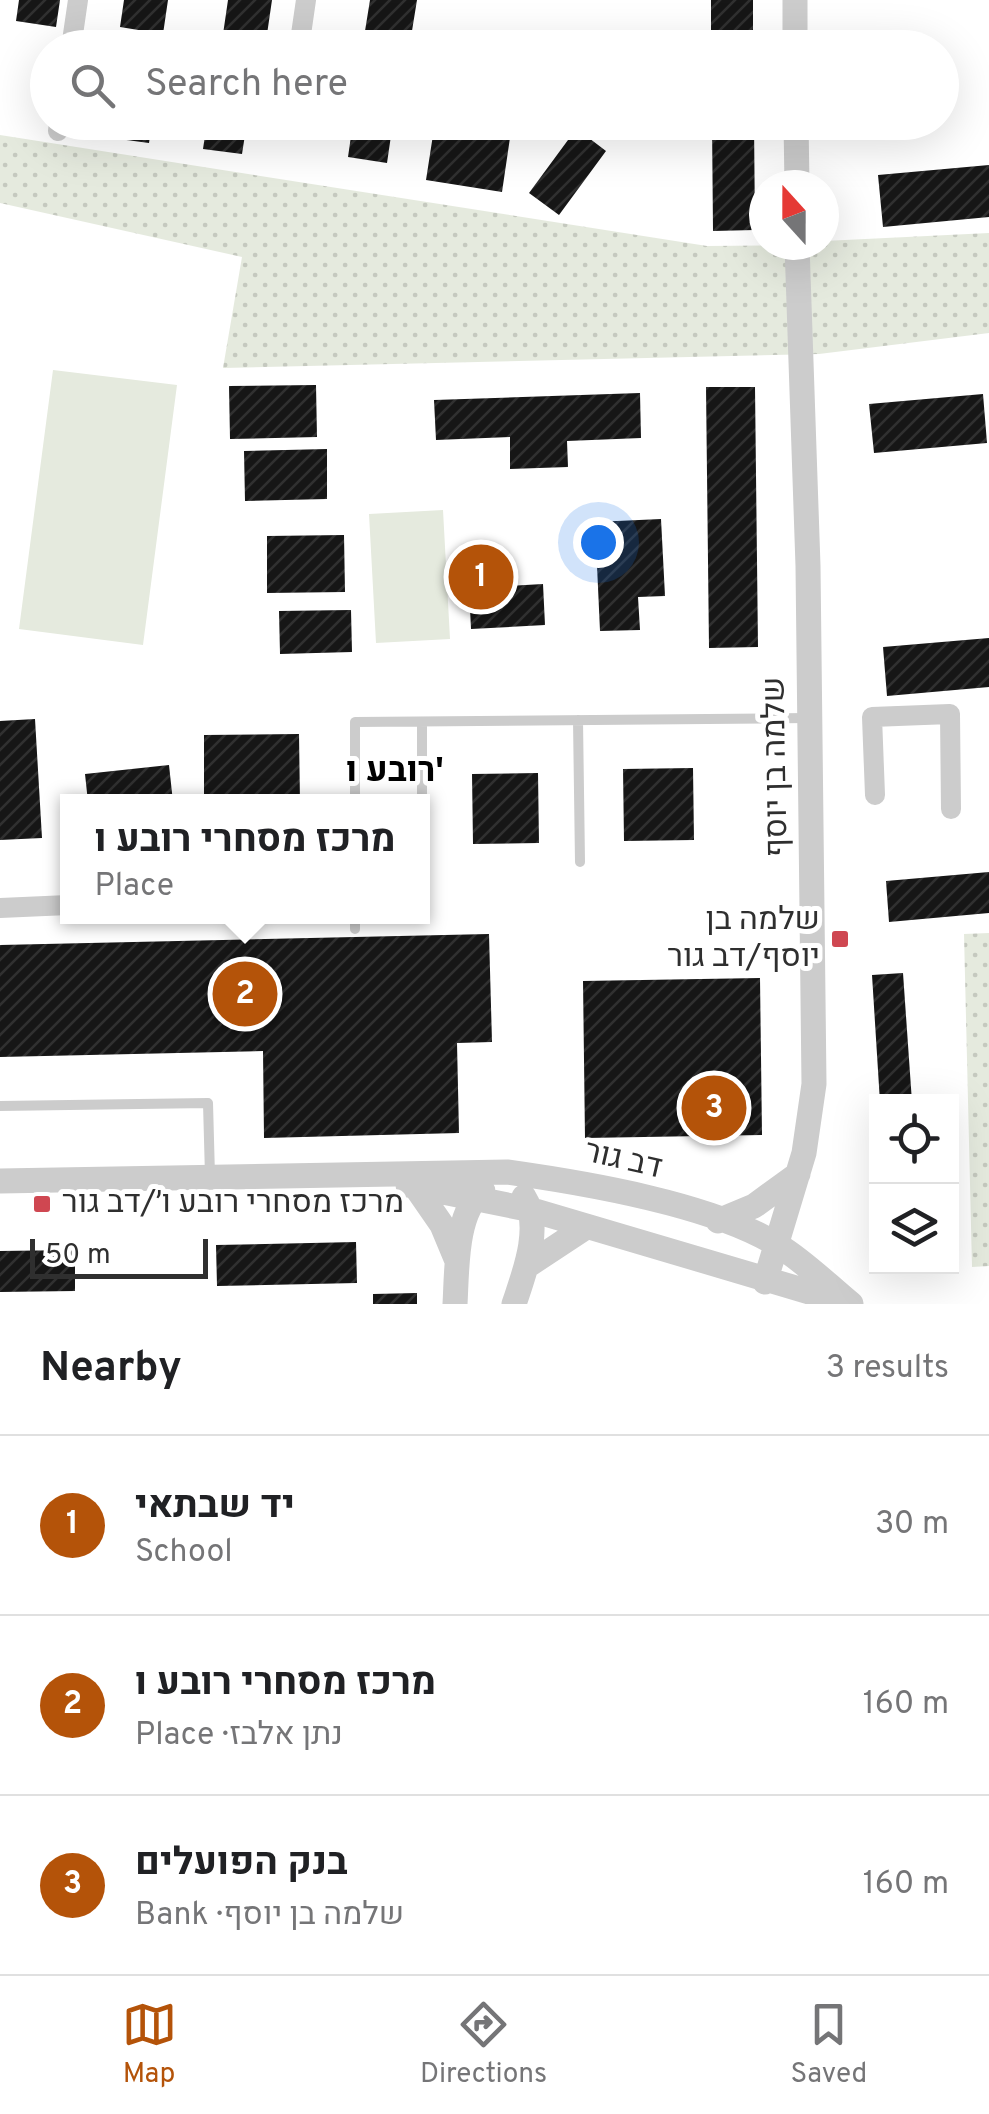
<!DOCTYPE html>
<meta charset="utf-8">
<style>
body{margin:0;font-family:Overpass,Heebo,sans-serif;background:#f2f2f2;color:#202124}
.controls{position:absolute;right:30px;bottom:30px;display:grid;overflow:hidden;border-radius:0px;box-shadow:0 10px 40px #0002}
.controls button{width:90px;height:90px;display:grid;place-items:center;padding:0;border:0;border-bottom:2px solid #e0e0e0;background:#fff;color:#202124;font:50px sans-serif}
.compass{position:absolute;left:749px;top:170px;width:90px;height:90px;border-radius:50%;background:#fff;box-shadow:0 10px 40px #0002;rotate:339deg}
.scale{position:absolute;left:30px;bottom:25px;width:178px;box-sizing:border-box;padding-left:10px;border:5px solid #2f2f2f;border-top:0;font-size:28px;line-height:35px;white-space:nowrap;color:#2f2f2f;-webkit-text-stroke:8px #fff;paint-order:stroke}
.you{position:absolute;left:598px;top:542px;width:35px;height:35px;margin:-25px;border:8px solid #fff;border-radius:50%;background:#1a73e8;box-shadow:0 0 0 15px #1a73e833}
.badge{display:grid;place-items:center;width:65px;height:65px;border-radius:50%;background:#b45309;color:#fff;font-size:32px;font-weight:700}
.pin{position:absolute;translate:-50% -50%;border:5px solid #fff;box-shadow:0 2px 10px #0006}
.popup{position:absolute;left:60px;top:794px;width:370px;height:130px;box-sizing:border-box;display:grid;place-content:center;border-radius:0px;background:#fff;filter:drop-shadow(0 2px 8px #0005);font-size:32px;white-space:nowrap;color:#757577}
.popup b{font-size:38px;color:#202124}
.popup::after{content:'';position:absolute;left:50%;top:100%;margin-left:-20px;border:20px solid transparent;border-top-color:#fff}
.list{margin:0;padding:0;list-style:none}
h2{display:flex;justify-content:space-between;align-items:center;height:130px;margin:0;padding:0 40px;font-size:42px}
h2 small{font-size:32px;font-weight:400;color:#757577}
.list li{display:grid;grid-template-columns:65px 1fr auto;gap:30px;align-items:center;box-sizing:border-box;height:180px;padding:0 40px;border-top:2px solid #e0e0e0}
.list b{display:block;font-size:38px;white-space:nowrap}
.list p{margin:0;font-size:32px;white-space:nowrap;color:#757577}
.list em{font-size:32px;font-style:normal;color:#757577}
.icon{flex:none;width:55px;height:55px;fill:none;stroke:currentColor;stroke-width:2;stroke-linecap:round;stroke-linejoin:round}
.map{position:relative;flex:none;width:989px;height:1304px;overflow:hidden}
.search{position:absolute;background:#fff;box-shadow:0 10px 40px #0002;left:30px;right:30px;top:30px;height:110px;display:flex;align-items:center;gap:25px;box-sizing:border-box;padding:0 35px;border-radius:55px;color:#757577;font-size:38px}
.sheet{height:670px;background:#fff}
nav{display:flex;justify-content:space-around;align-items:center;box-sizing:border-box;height:140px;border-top:2px solid #e0e0e0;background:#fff;font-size:28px;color:#757577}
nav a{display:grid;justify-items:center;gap:5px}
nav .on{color:#b45309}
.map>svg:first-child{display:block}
.green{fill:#e5eade}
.park{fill:url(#park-dots)}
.building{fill:url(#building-hatch)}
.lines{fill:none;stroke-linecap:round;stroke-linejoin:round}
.service{stroke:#ccc;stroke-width:10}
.minor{stroke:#ccc;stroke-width:20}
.tertiary{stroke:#ccc;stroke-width:25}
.poi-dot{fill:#cf4751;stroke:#fff;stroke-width:4}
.labels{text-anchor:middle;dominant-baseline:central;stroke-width:10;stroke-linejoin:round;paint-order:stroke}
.street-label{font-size:32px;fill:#2f2f2f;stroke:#fff}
.poi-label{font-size:32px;fill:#2f2f2f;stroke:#fff;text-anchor:end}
.neighbourhood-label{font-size:35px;font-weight:bold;fill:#000;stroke:#fff}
</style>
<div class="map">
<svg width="989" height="1304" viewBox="0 0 989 1304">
<defs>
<pattern id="park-dots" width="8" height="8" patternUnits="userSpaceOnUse" patternTransform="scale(2.5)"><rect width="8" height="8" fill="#e5eade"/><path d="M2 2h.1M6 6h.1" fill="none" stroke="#c5c9bf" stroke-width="1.8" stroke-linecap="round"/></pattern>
<pattern id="building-hatch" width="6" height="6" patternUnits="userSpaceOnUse" patternTransform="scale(2.5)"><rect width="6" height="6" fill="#161616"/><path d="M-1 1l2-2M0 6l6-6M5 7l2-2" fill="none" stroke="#303030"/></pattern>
</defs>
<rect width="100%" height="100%" fill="#fff"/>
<path class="green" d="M53,370L177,385L143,645L19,629Z
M443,510L450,639L376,643L369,514Z"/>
<path class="park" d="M0,135L707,246L824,245V241L989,233V333L819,354L223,368L242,257L0,203Z
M989,933V1266L972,1267L964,934Z"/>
<path class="building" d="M19,0H60L56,27L16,21Z
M124,0H168L163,34L120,27Z
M228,0H272L265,48H221Z
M370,0H417L411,37L365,31Z
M711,0H753V48H711Z
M106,122H152L149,143L104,137Z
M207,122H247L242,154L203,149Z
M353,122H393L387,163L348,157Z
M435,122L511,131L502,192L426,180Z
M517,122H581V132L606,151L559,215L529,193L568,140H516Z
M712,122H754L755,230L713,231Z
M989,165V217L883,227L878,175Z
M316,385L317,437L230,439L229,386Z
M706,387H755L758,647L709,648Z
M640,393L641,438L567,441L568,467L510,469V437L436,440L434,400Z
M983,394L987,443L874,453L869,404Z
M327,449V499L245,501L244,451Z
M661,519L665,596L638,597L640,630L600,631L595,522Z
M344,535L345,592L267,593V536Z
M543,584L545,625L471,629L469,588Z
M351,610L352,652L280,654L279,611Z
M989,638V687L887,696L883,647Z
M35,719L42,838L0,840V721Z
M299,734L300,802H204V735Z
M169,765L173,802H88L85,774Z
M693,768L694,840L624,841L623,769Z
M538,773L539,843L473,844L472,774Z
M989,872V913L889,922L886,881Z
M489,934L492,1042L457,1043L459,1133L264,1138L263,1051L0,1057V945Z
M903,973L912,1102H880L872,975Z
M760,978L762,1135L585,1138L583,981Z
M356,1242L357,1283L217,1286L216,1245Z
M75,1250V1291L0,1292V1251Z
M417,1293V1304H373V1294Z"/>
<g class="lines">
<path class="service" d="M578,720L580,862
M422,722V802
M355,802V722L808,718
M422,829L423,880
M355,916V929
M0,1106L208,1103L210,1176"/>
<path class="minor" d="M71,48L78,0
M299,48L306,0
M58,131L59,122
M875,795L872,717L950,714L951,809
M0,908L68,905"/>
<path class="tertiary" d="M795,0V48
M796,122L797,185
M0,1181L507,1172C585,1183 713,1204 779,1246C805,1262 828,1285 851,1304
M408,1185L532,1210L843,1302
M415,1186L442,1225L457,1261
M718,1221L754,1206L798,1174
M527,1266L586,1227
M765,1282L804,1153L814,1084L808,566L797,245
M455,1304C457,1271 455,1211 483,1191
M514,1304C524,1274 543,1226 524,1197"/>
</g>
<g class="poi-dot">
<rect x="830" y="929" width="20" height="20" rx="5"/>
<rect x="32" y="1194" width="20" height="20" rx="5"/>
</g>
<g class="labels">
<g class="street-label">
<text transform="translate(777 767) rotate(-91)">שלמה בן יוסף</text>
<text transform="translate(623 1161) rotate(13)">דב גור</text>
</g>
<g class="poi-label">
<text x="820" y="921">שלמה בן<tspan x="820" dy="37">יוסף/דב גור</tspan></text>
<text x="62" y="1204" text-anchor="start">מרכז מסחרי רובע ו׳/דב גור</text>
</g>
<g class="neighbourhood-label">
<text x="395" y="772">רובע ו'</text>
</g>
</g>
</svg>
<div class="controls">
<button><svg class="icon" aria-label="locate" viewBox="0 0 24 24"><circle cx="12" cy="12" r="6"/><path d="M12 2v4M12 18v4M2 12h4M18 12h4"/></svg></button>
<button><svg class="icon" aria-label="layers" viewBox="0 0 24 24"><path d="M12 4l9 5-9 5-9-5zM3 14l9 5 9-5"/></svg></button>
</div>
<svg class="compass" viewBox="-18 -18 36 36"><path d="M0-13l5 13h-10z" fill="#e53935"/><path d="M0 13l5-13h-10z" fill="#757577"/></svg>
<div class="scale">50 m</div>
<div class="you"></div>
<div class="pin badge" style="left:481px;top:577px">1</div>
<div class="pin badge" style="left:245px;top:994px">2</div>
<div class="popup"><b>מרכז מסחרי רובע ו</b>Place</div>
<div class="pin badge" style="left:714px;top:1108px">3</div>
<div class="search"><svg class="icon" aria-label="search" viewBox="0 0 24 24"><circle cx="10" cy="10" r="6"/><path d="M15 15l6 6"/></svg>Search here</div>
</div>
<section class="sheet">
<h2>Nearby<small>3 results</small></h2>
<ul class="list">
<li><span class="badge">1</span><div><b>יד שבתאי</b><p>School</p></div><em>30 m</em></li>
<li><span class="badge">2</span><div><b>מרכז מסחרי רובע ו</b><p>Place · נתן אלבז</p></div><em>160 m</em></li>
<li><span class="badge">3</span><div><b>בנק הפועלים</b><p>Bank · שלמה בן יוסף</p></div><em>160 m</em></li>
</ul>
</section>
<nav>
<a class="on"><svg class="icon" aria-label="map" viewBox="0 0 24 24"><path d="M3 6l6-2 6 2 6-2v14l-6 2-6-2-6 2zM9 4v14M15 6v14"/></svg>Map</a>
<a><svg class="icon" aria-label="directions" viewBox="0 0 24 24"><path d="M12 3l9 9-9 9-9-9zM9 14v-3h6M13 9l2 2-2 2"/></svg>Directions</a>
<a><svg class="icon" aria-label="saved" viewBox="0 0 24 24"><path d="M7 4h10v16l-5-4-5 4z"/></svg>Saved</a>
</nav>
